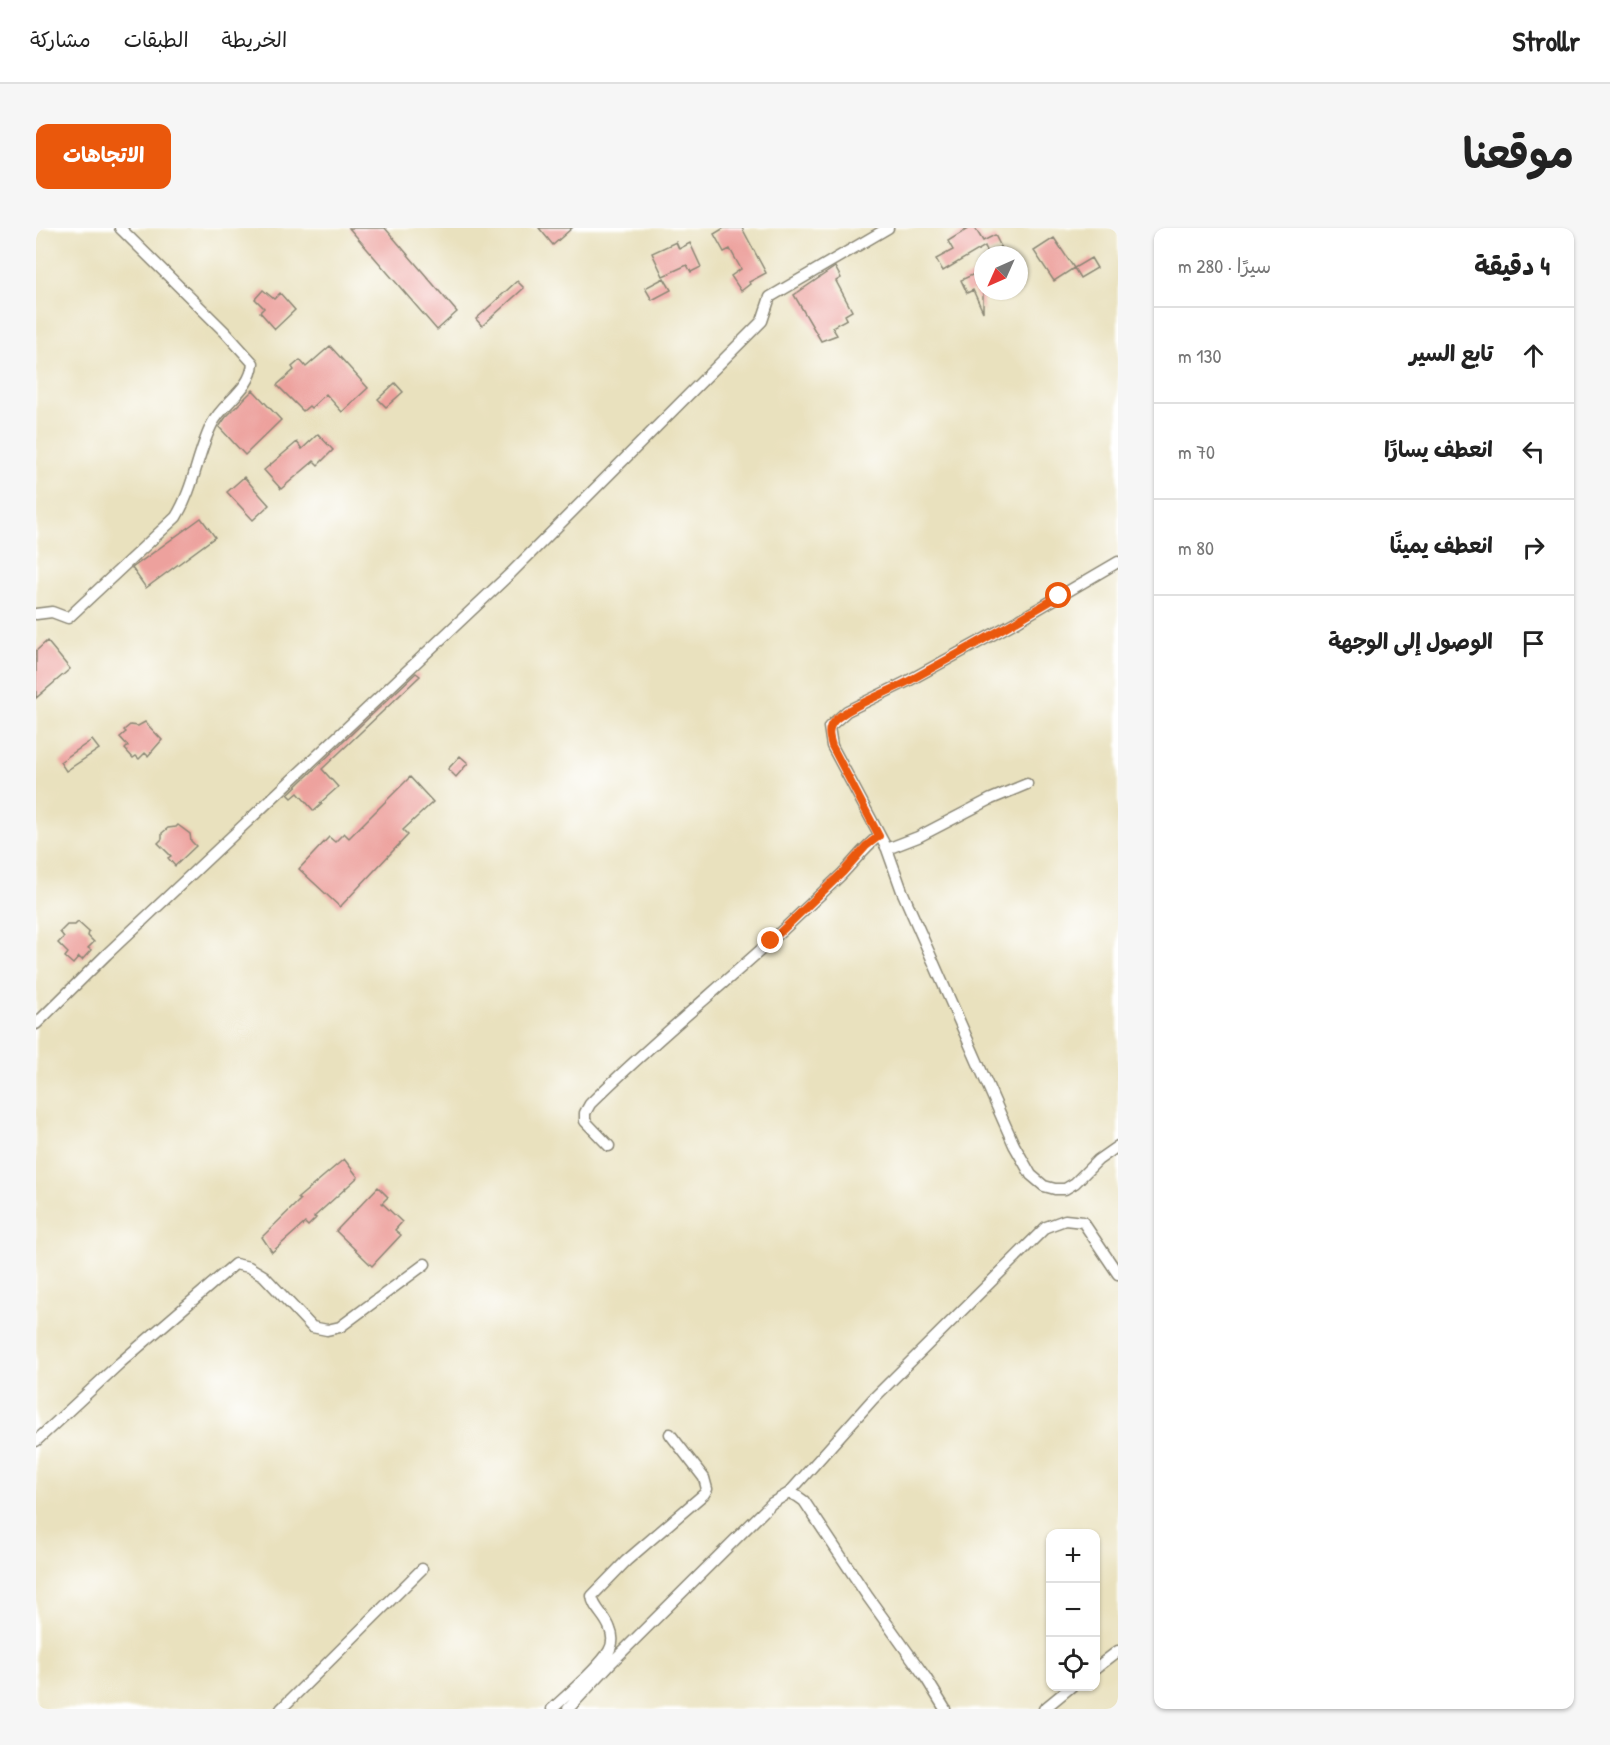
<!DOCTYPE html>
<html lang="ar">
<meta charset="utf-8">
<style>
body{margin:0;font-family:"Patrick Hand","Playpen Sans Arabic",sans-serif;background:#f6f6f6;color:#222;direction:rtl}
.controls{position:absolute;right:18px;bottom:18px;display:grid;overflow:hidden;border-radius:12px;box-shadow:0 2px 4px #0004}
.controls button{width:54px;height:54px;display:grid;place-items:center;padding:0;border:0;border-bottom:2px solid #e0e0e0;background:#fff;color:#222;font:30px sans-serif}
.compass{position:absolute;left:938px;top:18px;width:54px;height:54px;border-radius:50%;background:#fff;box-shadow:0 2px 4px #0004;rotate:225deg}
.stop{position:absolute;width:18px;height:18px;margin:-14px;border:4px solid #ea580c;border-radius:50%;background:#fff}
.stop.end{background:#ea580c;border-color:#fff;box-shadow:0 2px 6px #0008}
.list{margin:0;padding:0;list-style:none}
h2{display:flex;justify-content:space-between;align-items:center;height:78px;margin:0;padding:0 24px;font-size:26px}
h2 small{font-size:20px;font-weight:400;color:#767676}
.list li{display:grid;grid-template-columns:39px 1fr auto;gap:18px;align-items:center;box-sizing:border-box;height:96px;padding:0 24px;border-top:2px solid #e0e0e0}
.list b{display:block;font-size:22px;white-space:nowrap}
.list em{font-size:20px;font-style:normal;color:#767676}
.icon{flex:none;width:33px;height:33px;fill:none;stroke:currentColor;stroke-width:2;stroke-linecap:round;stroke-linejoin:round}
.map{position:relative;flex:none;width:1082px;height:1481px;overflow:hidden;direction:ltr;border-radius:12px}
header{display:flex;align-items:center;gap:36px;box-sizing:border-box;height:84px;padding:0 30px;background:#fff;border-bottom:2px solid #e0e0e0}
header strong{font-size:28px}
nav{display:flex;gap:33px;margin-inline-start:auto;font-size:21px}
.intro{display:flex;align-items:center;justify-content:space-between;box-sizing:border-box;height:144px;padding:0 36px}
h1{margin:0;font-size:42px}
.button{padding:15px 27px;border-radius:12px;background:#ea580c;color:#fff;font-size:21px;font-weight:700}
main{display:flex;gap:36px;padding:0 36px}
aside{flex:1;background:#fff;border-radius:12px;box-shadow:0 2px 4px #0004}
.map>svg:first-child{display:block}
.building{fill:#eda19d}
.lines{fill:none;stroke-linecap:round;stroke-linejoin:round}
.minor-casing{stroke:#8a8674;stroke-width:13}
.minor{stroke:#fff;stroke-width:10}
.route{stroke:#ea580c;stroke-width:8}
</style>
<header>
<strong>Strollr</strong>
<nav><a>الخريطة</a><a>الطبقات</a><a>مشاركة</a></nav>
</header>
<div class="intro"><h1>موقعنا</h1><a class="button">الاتجاهات</a></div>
<main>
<aside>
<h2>4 دقيقة<small>سيرًا · 280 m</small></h2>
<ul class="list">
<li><svg class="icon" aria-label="ahead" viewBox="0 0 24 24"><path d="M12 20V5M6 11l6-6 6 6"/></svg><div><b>تابع السير</b></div><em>130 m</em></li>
<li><svg class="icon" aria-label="left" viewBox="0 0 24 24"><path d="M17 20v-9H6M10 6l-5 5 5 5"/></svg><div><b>انعطف يسارًا</b></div><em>70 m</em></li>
<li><svg class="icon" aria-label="right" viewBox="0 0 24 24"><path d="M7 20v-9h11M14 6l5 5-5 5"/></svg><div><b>انعطف يمينًا</b></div><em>80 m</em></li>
<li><svg class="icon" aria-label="arrive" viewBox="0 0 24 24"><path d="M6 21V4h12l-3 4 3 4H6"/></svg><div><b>الوصول إلى الوجهة</b></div></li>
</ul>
</aside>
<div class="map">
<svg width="1082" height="1481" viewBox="0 0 1082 1481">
<rect width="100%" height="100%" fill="#fff"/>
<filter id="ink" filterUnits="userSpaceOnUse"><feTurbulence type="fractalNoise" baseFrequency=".0167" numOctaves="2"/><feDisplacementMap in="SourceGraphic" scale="12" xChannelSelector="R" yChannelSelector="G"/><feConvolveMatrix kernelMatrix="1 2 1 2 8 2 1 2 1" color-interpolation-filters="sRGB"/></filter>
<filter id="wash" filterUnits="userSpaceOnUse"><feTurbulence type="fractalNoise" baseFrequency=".008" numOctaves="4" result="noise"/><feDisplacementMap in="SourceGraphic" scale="24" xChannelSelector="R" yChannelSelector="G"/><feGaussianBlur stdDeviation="1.35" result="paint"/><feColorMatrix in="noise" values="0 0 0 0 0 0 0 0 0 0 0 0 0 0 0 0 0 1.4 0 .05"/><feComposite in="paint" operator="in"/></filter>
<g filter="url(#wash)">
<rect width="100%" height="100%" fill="#e9e1be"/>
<g id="blocks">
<path class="building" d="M313,0H349L421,84L401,102Z
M503,0H536L517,17Z
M688,0H706L730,45L713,54L714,56L705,63L695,48L705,41L694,21L688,24L678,6Z
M933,0H939L947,13L959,7L965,19L952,25L949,18L907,43L900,31L917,22L912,13Z
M1018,10L1038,40L1018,53L998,23Z
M640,14L643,21L654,15L665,39L655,44L651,37L627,48L616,25Z
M1055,30L1061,40L1044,50L1038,40Z
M799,39L805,50L800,53L816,83L809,87L811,91L796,99L801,107L785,113L758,67Z
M947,42V84L937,62L931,65L925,52Z
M628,50L635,62L616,72L609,60Z
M481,53L488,60L446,98L440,91Z
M227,62L238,71L244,65L259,82L239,101L224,84L228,80L219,71Z
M294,118L332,160L306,184L290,166L275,180L273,178L267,183L241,157L258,142L256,139L264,132L270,139Z
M359,155L367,164L350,179L342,171Z
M217,162L245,192L209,227L183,199L190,189Z
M282,206L297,222L282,237L278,233L245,261L228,242L261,214L266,221Z
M208,249L233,277L217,292L191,264Z
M165,290L179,309L110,360L96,340Z
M11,413L34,441L0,470V423Z
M380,445L384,448L286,541L302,559L284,575L286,576L278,583L262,565L256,570L252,566Z
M109,494L126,512L112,528L109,525L103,531L100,528L97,530L89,521L92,518L84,509L90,504L88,502L94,497L102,498Z
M56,512L63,521L30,543L24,534Z
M424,528L432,535L420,549L412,541Z
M374,549L397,574L367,602L372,607L304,679L263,641L293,609L299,614L308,605L313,610Z
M142,597L154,606L155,613L160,618L139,638L132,630L135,628L122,615L126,611V605L132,600L140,599Z
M42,694L53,704L52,708L58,714L52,720L55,722L46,732L43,729L37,736L29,729L32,725L22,715L28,709L24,704L31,697H39Z
M308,931L322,949L278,989L280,990L272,998L269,995L236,1024L226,1009L264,972L262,970Z
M342,959L352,969L346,975L366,994L359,1002L365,1007L336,1038L300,1003Z"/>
</g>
</g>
<g filter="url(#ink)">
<use href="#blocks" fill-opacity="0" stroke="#8a8674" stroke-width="1.5"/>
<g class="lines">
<g class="minor-casing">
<path id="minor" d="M1082,334L983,392L872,453L811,483L793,499L796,518L851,621L866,663L978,917L995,947L1008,958L1019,961H1029L1039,955L1062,932L1082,918
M0,386L16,384L32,390L140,289C158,260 161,226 176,196C187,174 215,162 217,135L190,105L84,0
M851,621L882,609L955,571L991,556
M0,796L71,726L475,345L726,93L734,69L852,0
M573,918L549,893V885L554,876C616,814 684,760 748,701C767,683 786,665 805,647C818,634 828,619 843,608
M0,1213L85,1134L199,1036L213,1039L228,1048L276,1099L291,1102L304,1099L389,1036
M753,1265L837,1171L1010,999L1029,992L1047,994L1082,1046
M1060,1440L1082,1423
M245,1481L386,1341
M516,1481C530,1468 564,1439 573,1423C577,1416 577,1408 574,1401C570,1388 557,1380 556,1368L590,1333L668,1266L671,1261L668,1250L634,1206
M532,1481L574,1436L736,1275L753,1265L761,1268L768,1273L832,1369L890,1450L909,1481
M1008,1481L1036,1458"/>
</g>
<use href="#minor" class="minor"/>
</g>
</g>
<g class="lines" filter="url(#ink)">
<path class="route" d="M735,713L807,644L830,618L843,608L796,518C793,508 791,501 798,493C812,479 852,464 871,454C922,426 973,398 1023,368"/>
</g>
</svg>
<div class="controls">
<button>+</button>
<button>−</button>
<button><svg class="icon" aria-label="locate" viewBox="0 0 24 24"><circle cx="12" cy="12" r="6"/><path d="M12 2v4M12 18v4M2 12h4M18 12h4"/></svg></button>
</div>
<svg class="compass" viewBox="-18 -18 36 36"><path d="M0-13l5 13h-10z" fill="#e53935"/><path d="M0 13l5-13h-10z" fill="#767676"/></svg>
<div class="stop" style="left:1023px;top:368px"></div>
<div class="stop end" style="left:735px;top:713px"></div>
</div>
</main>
